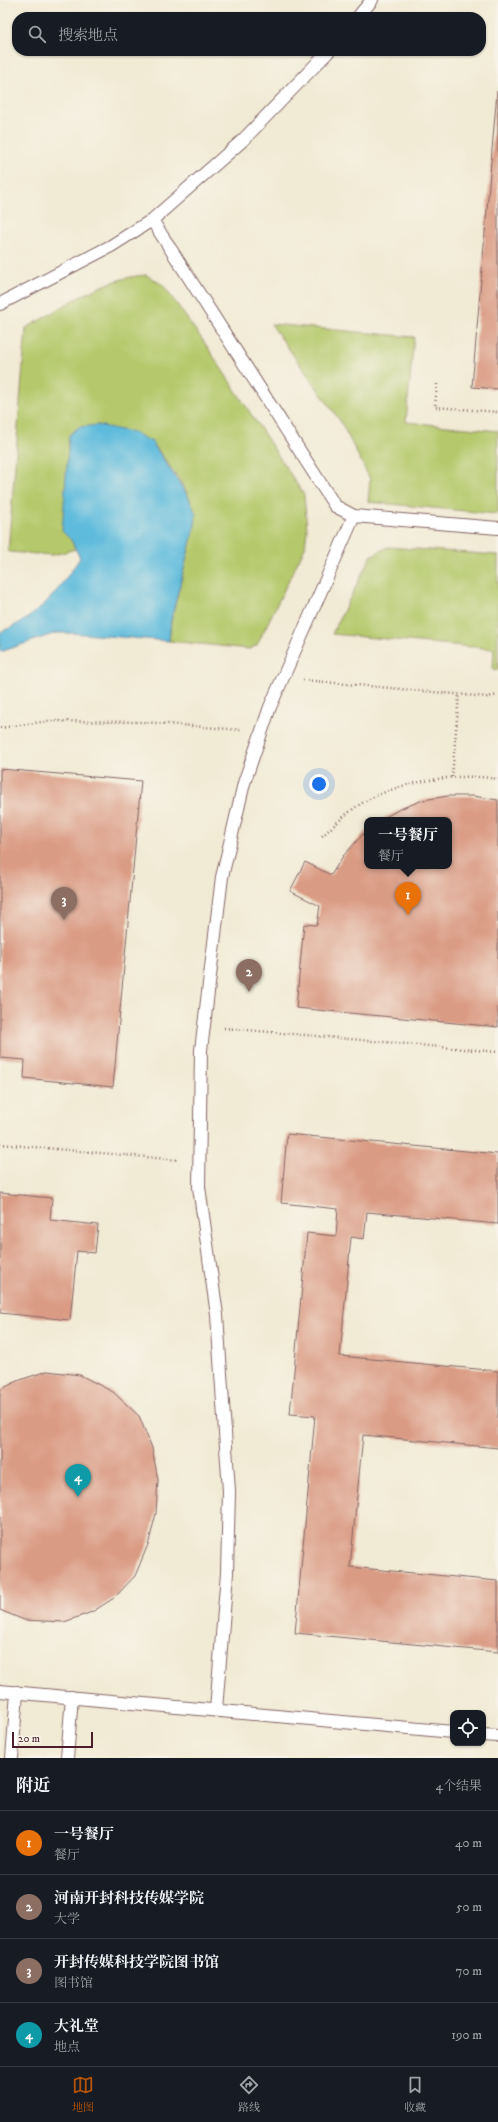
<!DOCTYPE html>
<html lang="zh">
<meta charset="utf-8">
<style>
body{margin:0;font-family:"IM FELL DW Pica","Noto Serif SC",serif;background:#20242c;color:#f1f3f6}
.controls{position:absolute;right:12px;bottom:12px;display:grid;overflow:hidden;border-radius:8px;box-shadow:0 1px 3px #0004}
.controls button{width:36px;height:36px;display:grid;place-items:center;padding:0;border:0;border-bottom:1px solid #363941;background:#171b24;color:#f1f3f6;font:20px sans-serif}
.scale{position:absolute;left:12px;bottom:10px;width:81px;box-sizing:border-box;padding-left:4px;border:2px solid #4a1f2b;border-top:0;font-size:11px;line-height:14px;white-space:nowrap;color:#4a1f2b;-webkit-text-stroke:3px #f7f3e8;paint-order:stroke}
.you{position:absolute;left:319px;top:784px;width:14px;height:14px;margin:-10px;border:3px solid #fff;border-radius:50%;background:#1a73e8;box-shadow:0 0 0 6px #1a73e833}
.badge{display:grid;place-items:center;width:26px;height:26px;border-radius:50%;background:#b45309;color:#fff;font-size:13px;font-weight:700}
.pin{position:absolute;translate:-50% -33px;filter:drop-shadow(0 1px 2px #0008)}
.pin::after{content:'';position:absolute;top:21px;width:14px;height:12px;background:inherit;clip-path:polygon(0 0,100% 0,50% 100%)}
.popup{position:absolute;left:364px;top:817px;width:88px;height:52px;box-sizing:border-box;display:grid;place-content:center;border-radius:8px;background:#171b24;filter:drop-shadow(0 1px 3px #0005);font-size:13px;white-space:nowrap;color:#9ea1a6}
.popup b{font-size:15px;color:#f1f3f6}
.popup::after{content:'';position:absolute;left:50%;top:100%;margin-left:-8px;border:8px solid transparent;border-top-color:#171b24}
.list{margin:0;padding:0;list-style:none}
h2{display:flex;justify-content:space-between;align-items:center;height:52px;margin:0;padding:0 16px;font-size:17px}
h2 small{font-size:13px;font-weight:400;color:#9ea1a6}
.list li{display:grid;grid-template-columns:26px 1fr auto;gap:12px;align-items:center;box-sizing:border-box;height:64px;padding:0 16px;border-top:1px solid #363941}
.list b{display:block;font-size:15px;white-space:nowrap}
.list p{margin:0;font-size:13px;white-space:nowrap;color:#9ea1a6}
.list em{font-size:13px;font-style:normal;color:#9ea1a6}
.icon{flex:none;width:22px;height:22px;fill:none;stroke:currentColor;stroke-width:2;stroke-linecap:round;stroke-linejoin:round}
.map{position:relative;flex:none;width:498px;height:1758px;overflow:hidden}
.search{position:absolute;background:#171b24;box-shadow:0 1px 3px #0004;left:12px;right:12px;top:12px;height:44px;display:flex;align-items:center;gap:10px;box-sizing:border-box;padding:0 14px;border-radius:16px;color:#9ea1a6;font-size:15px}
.sheet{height:308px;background:#171b24}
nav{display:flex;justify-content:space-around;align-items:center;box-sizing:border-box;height:56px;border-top:1px solid #363941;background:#171b24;font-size:11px;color:#9ea1a6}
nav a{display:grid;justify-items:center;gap:2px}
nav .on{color:#b45309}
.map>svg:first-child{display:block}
.green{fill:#b5c96c;stroke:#80744c}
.water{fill:#5ebbdc;stroke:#546d84}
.building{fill:#da9b84}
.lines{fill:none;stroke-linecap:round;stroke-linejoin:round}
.lane-casing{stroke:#846666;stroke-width:14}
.path{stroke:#846666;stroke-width:2.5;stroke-dasharray:1 3;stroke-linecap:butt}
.lane{stroke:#fff;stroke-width:12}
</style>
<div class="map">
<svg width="498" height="1758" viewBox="0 0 498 1758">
<rect width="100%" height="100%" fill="#f7f3e8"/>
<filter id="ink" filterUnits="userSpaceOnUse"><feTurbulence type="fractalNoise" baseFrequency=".025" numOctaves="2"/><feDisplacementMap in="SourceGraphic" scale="8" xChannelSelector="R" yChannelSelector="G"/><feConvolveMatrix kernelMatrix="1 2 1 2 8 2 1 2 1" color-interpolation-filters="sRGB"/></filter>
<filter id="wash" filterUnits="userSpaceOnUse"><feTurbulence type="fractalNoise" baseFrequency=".012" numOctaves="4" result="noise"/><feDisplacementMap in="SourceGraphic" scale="16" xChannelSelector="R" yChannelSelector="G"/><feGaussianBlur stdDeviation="0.9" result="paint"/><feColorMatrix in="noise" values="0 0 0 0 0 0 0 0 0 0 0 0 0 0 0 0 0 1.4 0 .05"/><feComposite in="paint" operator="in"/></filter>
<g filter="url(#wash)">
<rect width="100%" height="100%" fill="#f1ead4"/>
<path class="green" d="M146,275L163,285L204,342L304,495L307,530L305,547L257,645L250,649L169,641L171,620L195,525C197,497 168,465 152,442L62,531L71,540L76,549L53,555L8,552L26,328C64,307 102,278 146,275Z
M271,324L414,337L406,422L498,431V514L368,502L370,479L341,422Z
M388,547L498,555V670L493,669L494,649L332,634L371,556Z"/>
<path class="water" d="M98,425L135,433L152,442L188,496L196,514L195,525L171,620L169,641L72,633H56L0,652V632C40,617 57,592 80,558L71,540L62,531L69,435L79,427Z"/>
<g id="blocks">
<path class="building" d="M497,91L498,92V389L472,387Z
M0,769L141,781L113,1087L24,1078L25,1060L0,1058Z
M448,796H473L498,800V1027L296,1008L304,924L317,925L320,906L290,891L305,862L331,875L343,856L367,830V866H449V820H380L400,809L423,800Z
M287,1134L498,1154V1224L367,1212L364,1239L351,1237L340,1356L498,1371V1448L363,1435L350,1567L498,1581V1652L295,1633L315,1416L290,1414L307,1233L336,1236L338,1209L281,1203Z
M0,1193L52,1198L50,1220L98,1225L95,1253L77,1251L70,1320L0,1313Z
M47,1371L80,1375L113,1392L139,1416L152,1448L158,1480L156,1513L149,1542L135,1576L114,1598L92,1612L64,1622L24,1620L0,1610V1390L17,1381Z"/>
</g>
</g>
<g filter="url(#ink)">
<use href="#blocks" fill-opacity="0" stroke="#846666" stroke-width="1"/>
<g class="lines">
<g class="lane-casing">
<path id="lane" d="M358,17L372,0
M152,220L335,506L354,516L498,528
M0,304L111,246L152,220L242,141L329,51
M0,1691L453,1732
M216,1710L227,1573L229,1491L217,1315L199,1187L201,1050L222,877L244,783L270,707L354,516
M483,1735L498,1736
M12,1758L17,1692
M67,1758L72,1697"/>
</g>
<path class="path" d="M437,384L435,407L498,412
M303,680L487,697L498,695
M0,728L48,721L143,722L241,730
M452,777L459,695
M322,836C334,826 346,813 359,805C395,782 456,772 498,779
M224,1028L498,1052
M0,1144L179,1160"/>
<use href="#lane" class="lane"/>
</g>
</g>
</svg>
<div class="controls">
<button><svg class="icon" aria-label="locate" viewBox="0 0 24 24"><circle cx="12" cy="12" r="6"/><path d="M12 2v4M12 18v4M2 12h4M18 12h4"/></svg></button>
</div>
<div class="scale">20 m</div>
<div class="you"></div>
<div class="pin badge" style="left:408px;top:915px;background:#e8710a">1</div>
<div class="popup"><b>一号餐厅</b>餐厅</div>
<div class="pin badge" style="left:249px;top:992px;background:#8d6e63">2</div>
<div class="pin badge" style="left:64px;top:920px;background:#8d6e63">3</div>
<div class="pin badge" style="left:78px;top:1497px;background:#0f9aa8">4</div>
<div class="search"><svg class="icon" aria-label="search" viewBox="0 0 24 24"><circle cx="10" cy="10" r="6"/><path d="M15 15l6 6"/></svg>搜索地点</div>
</div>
<section class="sheet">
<h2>附近<small>4个结果</small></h2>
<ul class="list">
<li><span class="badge" style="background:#e8710a">1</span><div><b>一号餐厅</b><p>餐厅</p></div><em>40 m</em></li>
<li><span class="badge" style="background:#8d6e63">2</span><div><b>河南开封科技传媒学院</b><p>大学</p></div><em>50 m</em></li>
<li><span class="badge" style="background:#8d6e63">3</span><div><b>开封传媒科技学院图书馆</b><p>图书馆</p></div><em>70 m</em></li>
<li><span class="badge" style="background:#0f9aa8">4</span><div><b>大礼堂</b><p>地点</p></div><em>190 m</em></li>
</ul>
</section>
<nav>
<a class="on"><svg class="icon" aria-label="map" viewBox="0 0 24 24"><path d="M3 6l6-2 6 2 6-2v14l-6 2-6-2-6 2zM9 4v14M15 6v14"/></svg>地图</a>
<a><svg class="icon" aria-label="directions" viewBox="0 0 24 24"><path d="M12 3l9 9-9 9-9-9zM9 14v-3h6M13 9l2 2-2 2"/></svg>路线</a>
<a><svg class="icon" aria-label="saved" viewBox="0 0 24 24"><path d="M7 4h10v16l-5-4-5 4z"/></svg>收藏</a>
</nav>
